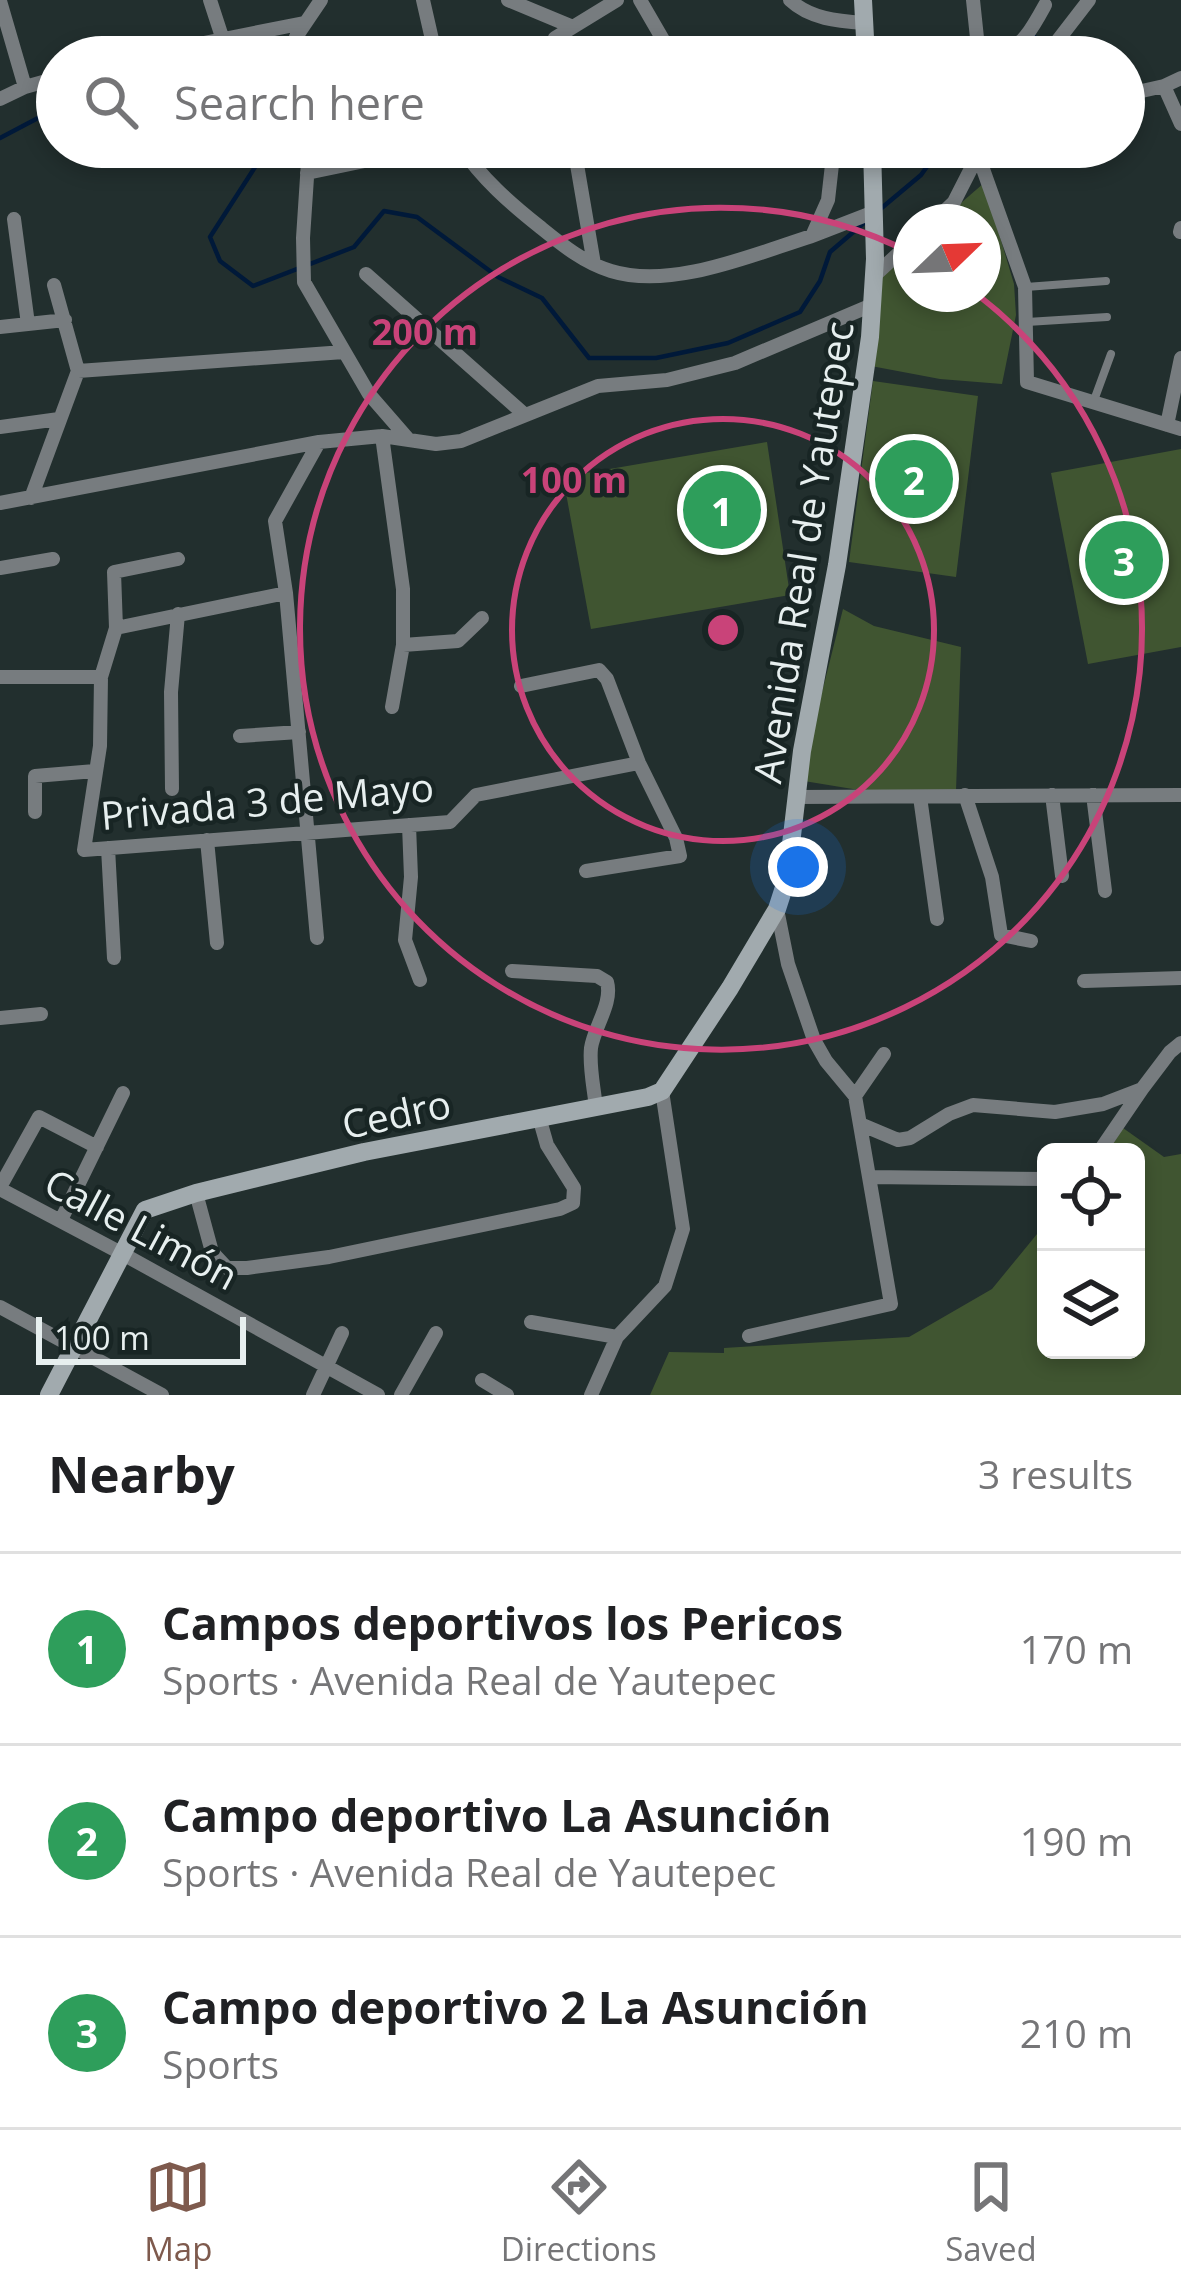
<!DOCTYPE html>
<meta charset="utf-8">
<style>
body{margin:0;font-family:"Open Sans",sans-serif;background:#f2f2f2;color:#202124}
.controls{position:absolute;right:36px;bottom:36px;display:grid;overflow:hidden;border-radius:18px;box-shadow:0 6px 18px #0003}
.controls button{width:108px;height:108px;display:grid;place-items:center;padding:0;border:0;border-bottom:3px solid #e0e0e0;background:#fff;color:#202124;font:60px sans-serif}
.compass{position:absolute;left:893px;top:204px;width:108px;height:108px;border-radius:50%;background:#fff;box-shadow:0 6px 18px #0003;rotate:67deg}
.scale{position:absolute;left:36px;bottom:30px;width:210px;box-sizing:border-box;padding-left:12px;border:6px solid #e7efef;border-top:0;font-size:33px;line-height:42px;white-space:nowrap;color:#e7efef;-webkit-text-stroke:9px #182524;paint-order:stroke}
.you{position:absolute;left:798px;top:867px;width:42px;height:42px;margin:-30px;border:9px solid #fff;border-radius:50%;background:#1a73e8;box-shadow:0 0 0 18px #1a73e833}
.badge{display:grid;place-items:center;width:78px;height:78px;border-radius:50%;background:#7e5a4d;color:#fff;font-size:39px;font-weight:700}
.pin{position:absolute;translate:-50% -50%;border:6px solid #fff;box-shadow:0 3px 12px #0006}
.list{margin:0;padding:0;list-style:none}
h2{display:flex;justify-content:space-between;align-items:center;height:156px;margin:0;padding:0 48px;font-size:51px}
h2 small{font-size:39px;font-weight:400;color:#757577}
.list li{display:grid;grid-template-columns:78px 1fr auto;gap:36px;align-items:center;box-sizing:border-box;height:192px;padding:0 48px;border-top:3px solid #e0e0e0}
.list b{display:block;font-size:45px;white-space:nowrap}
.list p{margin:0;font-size:39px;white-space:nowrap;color:#757577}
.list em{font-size:39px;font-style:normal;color:#757577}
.icon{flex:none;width:66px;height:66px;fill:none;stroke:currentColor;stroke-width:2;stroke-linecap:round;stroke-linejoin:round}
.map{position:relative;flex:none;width:1181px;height:1395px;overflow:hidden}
.search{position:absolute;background:#fff;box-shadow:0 6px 18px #0003;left:36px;right:36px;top:36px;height:132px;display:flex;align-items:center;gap:30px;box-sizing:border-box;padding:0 42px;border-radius:66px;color:#757577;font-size:45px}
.sheet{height:732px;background:#fff}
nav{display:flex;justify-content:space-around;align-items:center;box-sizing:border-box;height:168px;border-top:3px solid #e0e0e0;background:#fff;font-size:33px;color:#757577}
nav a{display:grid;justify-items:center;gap:6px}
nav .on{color:#7e5a4d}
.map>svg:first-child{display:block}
.green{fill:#405531}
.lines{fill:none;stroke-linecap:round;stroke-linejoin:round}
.stream{stroke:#001939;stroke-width:4.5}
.lane{stroke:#777c7f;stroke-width:8}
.street{stroke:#777c7f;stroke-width:14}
.secondary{stroke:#a1aaae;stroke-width:18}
.ring{fill:none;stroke:#c94379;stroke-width:6}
.labels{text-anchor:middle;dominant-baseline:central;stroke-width:9;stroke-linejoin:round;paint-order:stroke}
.street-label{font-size:39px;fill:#e7efef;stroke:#182524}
.centre{fill:#c94379;stroke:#182524;stroke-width:6}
.ring-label{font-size:36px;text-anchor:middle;font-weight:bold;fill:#c94379;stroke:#182524;stroke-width:9;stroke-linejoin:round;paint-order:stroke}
</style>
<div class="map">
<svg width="1181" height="1395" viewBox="0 0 1181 1395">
<rect width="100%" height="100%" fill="#222f2e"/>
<path class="green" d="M984,183L1014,284L1016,315L1002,384L940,379L871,366L879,276L911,248V294H983V222H939Z
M873,381L978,396L956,577L849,562Z
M767,442L790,595L591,629L563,477Z
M1181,449V647L1088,664L1051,473Z
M843,609L874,626L961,647L956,791L877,793L804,781L816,716Z
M1123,1128L1164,1157L1181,1154V1395H650L669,1352L724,1353V1348L909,1337L992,1289L1046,1223V1350H1136V1152H1103Z"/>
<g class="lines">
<path class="stream" d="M1019,57L1034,36
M0,138L57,108
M265,147L266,150L210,237L220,261L253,286L354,247L384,211L417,217L498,277L542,298L589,358H656L728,343L800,312L820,281L830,252L865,222
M878,211L921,175L941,147"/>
<path class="lane" d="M1026,287L1106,281
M1027,322L1107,317
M1093,403L1111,354"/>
<path class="street" d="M210,0L223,40
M423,0L436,57
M508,0L573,27
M640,0L673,57
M790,0C810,19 838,21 865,23
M973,0L979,57
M0,1L25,87
M134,57L304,23
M296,57V37L321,0
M558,57L555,38L617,0
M999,57C1023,46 1033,27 1045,5
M1045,57L1089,0
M1164,86L1181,124
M1124,95L1164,86L1181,78
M0,99L25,87L57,78
M309,147L303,238L304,282L369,394L409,440
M461,147C481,178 511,204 540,227C561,244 584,263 611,271C672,290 754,254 812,236L828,200L834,147
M574,147L594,264
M978,155L1025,287L1027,382L1181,429
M307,173L432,147
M14,219L28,324
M933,222L954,202L980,151
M1180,232L1181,228
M812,236L874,212
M366,274L524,414
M875,275L911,242
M0,327L65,320
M78,371L344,352
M1167,425L1181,358
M0,427L59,419
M382,436L403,589V645L392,707
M31,498L78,371L54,285
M0,503L319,442L382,436L436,444L461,441L598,386L667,380L735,363L872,305
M178,559L114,572L116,628L101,677L100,746L84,850L450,822L476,795L639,763
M0,568L53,559
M116,628L286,593
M403,645L458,641L482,618
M0,677H101
M521,686L599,670L607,679L639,763L676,838L680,856L586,871
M240,736L299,732
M172,789L171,692L178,614
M965,795L992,877L1001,935L1031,941
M1052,795L1062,876
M1093,795L1105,891
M797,797L1181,795
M920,797L937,919
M35,812V776L95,771
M409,825L411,877L405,940L420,980
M207,840L217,943
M108,848L114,958
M317,938L286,593L275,521L319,442
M512,971L597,976L607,982C613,1003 594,1027 591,1048C589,1067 594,1088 596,1108
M1084,981L1181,978
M0,1018L41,1014
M855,1096L884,1054
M860,1124L898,1140L910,1138L949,1114L973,1105L1055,1112L1103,1104L1142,1089L1170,1052L1181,1043
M1099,1152L1142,1089
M869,1177L1046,1179
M0,1187L39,1117L97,1147
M0,1189L121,1253L378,1395
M196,1193L212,1252L227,1268H247L329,1257L560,1209L573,1203L574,1188L547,1145L539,1117
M61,1220L123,1093
M0,1307L162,1395
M531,1322L617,1337
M749,1336L891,1304L855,1096L826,1061L814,1040L788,964L777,909
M482,1380L507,1395
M313,1395L342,1333
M401,1395L436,1333
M591,1395L617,1337L665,1286L683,1229L662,1091"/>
<path class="secondary" d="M863,0L866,57
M49,1395L145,1210L196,1193L364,1152L648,1097L662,1091L730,988L777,909L787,878L802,751L837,565L870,337L875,259L872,147"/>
</g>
<g class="ring">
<circle cx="723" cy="630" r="211"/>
<path d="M979 296A421 421 0 1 1 911 253"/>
</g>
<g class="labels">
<g class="street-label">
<text transform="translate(802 552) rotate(-81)">Avenida Real de Yautepec</text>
<text transform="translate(267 800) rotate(-5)">Privada 3 de Mayo</text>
<text transform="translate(396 1113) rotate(-12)">Cedro</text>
<text transform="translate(142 1228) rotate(28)">Calle Limón</text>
</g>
</g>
<circle cx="723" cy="630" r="18" class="centre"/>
<g class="ring-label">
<text x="425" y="345">200 m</text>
<text x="574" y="493">100 m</text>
</g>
</svg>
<div class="controls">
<button><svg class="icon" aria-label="locate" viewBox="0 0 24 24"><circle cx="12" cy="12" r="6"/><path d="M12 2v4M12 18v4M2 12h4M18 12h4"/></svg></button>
<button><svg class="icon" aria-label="layers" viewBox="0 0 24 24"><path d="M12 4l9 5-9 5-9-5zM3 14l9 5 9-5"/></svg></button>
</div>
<svg class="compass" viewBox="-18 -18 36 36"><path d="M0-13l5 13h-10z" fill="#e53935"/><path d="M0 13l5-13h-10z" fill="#757577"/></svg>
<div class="scale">100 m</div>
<div class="you"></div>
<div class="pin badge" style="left:722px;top:510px;background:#2e9e5b">1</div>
<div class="pin badge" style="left:914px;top:479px;background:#2e9e5b">2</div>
<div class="pin badge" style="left:1124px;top:560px;background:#2e9e5b">3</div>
<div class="search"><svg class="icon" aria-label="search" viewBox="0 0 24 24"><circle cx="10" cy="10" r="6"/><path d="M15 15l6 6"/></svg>Search here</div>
</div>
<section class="sheet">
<h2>Nearby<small>3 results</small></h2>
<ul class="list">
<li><span class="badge" style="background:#2e9e5b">1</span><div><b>Campos deportivos los Pericos</b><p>Sports · Avenida Real de Yautepec</p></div><em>170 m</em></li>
<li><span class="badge" style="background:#2e9e5b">2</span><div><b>Campo deportivo La Asunción</b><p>Sports · Avenida Real de Yautepec</p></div><em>190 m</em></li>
<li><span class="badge" style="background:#2e9e5b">3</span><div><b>Campo deportivo 2 La Asunción</b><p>Sports</p></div><em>210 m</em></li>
</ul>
</section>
<nav>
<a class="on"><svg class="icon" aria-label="map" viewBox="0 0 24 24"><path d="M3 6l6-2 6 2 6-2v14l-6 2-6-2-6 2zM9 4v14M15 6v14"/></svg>Map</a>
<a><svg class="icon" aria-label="directions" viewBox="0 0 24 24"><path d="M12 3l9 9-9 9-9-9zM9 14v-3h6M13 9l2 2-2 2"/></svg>Directions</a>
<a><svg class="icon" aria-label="saved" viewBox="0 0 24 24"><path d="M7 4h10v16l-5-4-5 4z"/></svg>Saved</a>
</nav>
